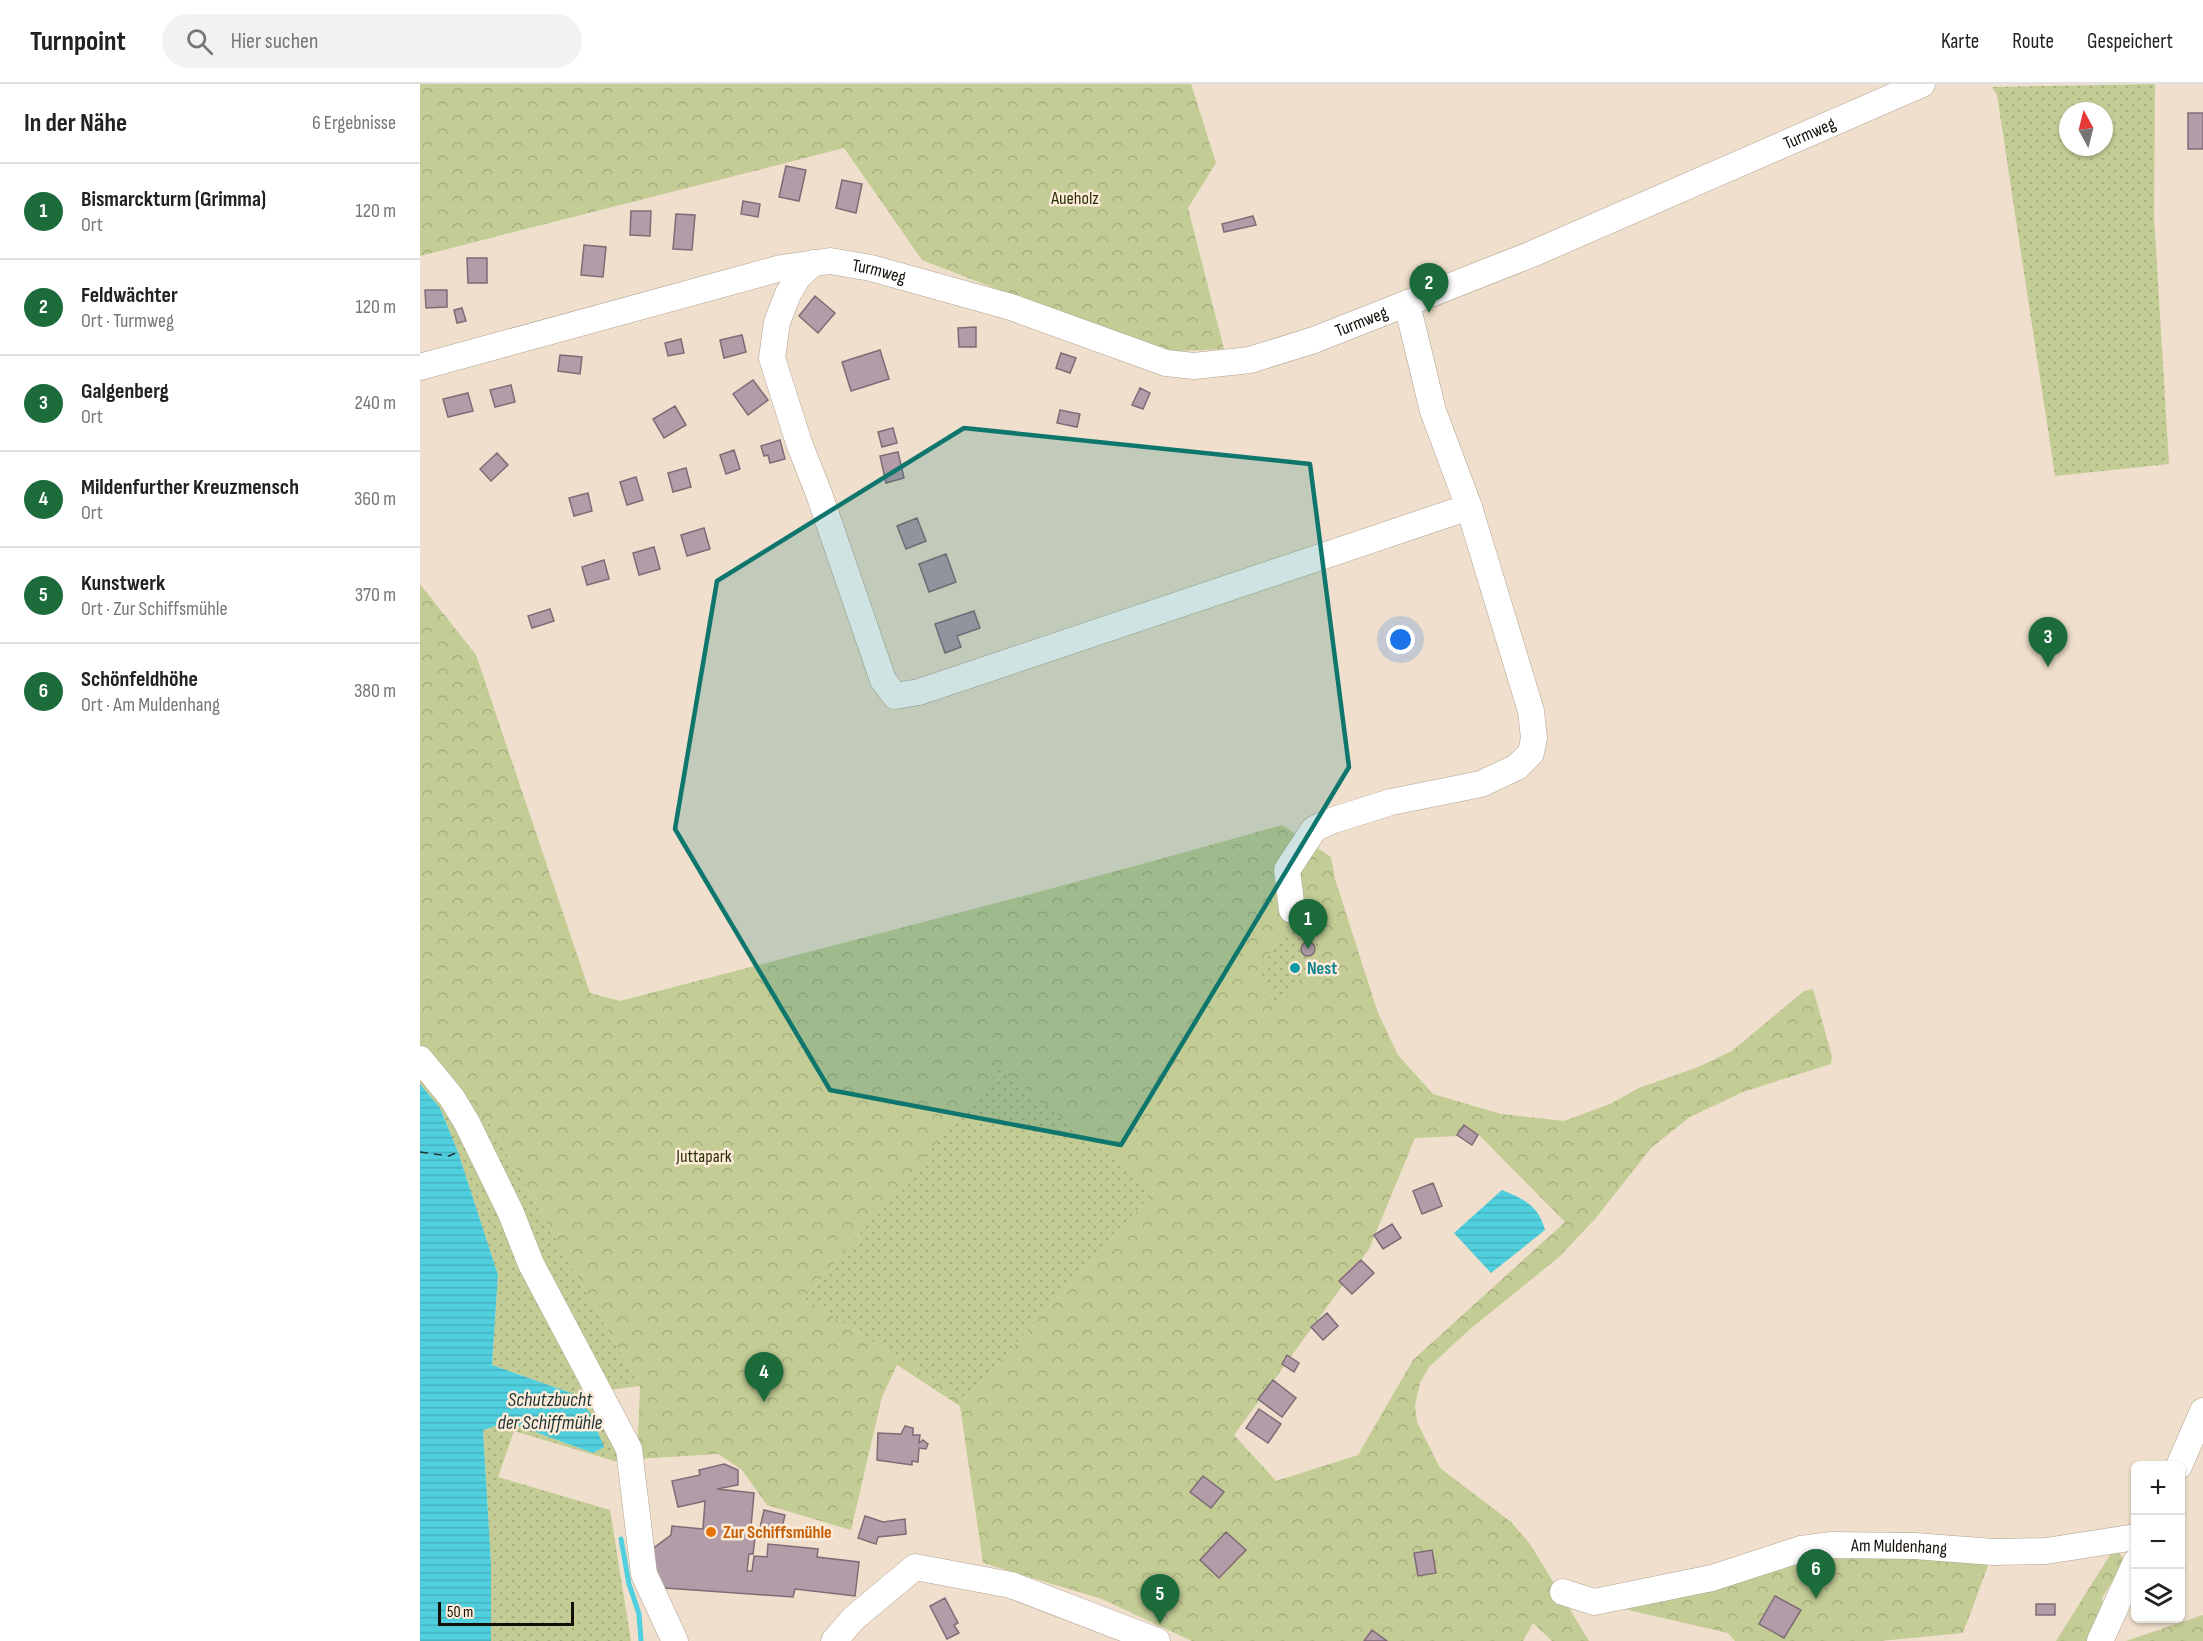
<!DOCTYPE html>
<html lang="de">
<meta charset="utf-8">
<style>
body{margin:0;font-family:"Sofia Sans Condensed",sans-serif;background:#f2f2f2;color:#222}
.controls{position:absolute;right:18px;bottom:18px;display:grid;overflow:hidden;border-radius:9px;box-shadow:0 2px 4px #0004}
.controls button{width:54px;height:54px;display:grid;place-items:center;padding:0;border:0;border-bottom:2px solid #e0e0e0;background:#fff;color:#222;font:30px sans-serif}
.compass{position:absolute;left:1639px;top:18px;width:54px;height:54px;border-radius:50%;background:#fff;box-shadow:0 2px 4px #0004;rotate:353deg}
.scale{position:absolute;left:18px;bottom:15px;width:136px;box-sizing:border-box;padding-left:6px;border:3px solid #130e08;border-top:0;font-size:16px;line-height:21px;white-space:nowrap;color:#130e08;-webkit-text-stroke:4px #fcecd9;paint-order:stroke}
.you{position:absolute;left:981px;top:556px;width:21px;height:21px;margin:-15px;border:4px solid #fff;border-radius:50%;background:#1a73e8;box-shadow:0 0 0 9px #1a73e833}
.badge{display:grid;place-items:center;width:39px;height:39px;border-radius:50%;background:#1b6b3b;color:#fff;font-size:20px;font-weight:700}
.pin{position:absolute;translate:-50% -50px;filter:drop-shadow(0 2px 3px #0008)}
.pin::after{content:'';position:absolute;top:32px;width:21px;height:18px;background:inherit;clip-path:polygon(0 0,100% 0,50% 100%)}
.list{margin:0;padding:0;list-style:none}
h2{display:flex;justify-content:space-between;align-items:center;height:78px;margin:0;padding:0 24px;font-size:26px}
h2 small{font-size:20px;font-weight:400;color:#767676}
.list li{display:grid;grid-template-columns:39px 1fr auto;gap:18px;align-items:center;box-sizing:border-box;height:96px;padding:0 24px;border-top:2px solid #e0e0e0}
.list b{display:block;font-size:22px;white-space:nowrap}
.list p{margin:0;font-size:20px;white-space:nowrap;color:#767676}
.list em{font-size:20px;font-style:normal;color:#767676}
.icon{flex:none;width:33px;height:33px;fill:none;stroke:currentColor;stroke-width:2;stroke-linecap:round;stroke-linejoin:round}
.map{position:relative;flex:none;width:1783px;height:1557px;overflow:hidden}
header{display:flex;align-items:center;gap:36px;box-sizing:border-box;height:84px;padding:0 30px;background:#fff;border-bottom:2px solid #e0e0e0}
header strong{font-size:28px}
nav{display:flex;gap:33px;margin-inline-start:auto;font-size:21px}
.search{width:420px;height:54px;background:#f2f2f2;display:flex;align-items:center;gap:15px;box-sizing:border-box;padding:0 21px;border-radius:33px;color:#767676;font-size:22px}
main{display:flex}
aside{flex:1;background:#fff}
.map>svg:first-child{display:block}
.grass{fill:url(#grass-dots);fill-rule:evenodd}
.forest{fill:url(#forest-crowns);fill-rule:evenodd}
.water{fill:url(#water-rules)}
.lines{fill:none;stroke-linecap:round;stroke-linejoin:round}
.stream{stroke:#50cfde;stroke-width:5}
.ferry{stroke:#1e3437;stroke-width:1.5;stroke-dasharray:8 6;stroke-linecap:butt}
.building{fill:#b29ca8;stroke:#7f6b76;stroke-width:1.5}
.minor-casing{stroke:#b1a291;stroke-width:27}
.minor{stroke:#fff;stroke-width:26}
.marked{fill:#0f766e;fill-opacity:0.2;stroke:#0f766e;stroke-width:4.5;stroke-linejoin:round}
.culture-dot{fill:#0f9aa8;stroke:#fcecd9;stroke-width:2}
.food-dot{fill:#e8710a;stroke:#fcecd9;stroke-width:2}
.labels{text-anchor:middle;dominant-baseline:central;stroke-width:5;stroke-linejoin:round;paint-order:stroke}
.street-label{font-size:18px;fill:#130e08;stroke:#fcecd9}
.park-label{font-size:18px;fill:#2c3009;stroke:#fcecd9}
.culture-label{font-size:18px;font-weight:bold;fill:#0d838f;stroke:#fcecd9;text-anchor:start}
.food-label{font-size:18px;font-weight:bold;fill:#c56008;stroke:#fcecd9;text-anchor:start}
.water-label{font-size:20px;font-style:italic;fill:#1e3437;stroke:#fcecd9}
</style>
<header>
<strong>Turnpoint</strong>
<div class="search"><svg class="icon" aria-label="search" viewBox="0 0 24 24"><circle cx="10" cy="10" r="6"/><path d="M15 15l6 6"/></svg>Hier suchen</div>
<nav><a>Karte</a><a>Route</a><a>Gespeichert</a></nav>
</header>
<main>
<aside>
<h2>In der Nähe<small>6 Ergebnisse</small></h2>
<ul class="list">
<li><span class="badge">1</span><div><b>Bismarckturm (Grimma)</b><p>Ort</p></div><em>120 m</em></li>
<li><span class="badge">2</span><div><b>Feldwächter</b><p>Ort · Turmweg</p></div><em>120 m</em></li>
<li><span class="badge">3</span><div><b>Galgenberg</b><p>Ort</p></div><em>240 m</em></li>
<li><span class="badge">4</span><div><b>Mildenfurther Kreuzmensch</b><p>Ort</p></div><em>360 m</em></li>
<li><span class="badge">5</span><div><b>Kunstwerk</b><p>Ort · Zur Schiffsmühle</p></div><em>370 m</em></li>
<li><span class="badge">6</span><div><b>Schönfeldhöhe</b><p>Ort · Am Muldenhang</p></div><em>380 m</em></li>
</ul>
</aside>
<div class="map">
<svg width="1783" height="1557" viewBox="0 0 1783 1557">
<defs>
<pattern id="grass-dots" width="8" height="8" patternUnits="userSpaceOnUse" patternTransform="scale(1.5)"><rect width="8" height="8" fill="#c3cc95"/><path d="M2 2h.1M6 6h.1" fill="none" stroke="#a7ae7f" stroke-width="1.8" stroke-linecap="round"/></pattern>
<pattern id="forest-crowns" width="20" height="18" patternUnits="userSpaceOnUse" patternTransform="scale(1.5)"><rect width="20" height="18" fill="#c3cc95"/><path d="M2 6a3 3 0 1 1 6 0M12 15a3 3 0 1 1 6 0" fill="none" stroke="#a7ae7f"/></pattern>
<pattern id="water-rules" width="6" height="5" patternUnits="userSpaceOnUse" patternTransform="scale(1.5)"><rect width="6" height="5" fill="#50cfde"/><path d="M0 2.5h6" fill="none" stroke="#45b1bd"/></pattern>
</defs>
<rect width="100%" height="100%" fill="#efdfcc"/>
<path class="grass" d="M1735,0L1734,132L1749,380L1635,392L1577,11L1572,3ZM1648,27H1684V63H1648Z
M873,834L903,862L859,923L836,890Z
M580,984L735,1107L545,1315L384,1215Z
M0,991L70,1040L220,1302L180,1307L211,1382L94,1347L78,1393L190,1426L211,1557H71V1479L63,1345L88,1338L173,1369L154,1310L72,1281L78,1191L38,1068L20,1024L0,1000Z"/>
<path class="forest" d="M0,0H771L796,79L768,124L804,265L739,268L502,176L424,64L0,172Z
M0,500L56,571L170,909L200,917C421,859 642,804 862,741L911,773L915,795L958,929L978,971L1013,1010L1081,1030L1144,1037L1190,1020L1219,1004L1278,983L1312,967L1384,907L1393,905L1412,972L1411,980L1323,1008L1270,1033L1231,1064L1175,1135L1139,1173L1049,1246L1009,1283L1000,1299L995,1321L997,1338L1020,1384L1091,1438L1110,1460L1169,1557H1132L1113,1539L1103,1557H772L682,1515L563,1479L540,1322L477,1281L462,1313L431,1446L347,1421L322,1386L298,1370L217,1375L220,1302L70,1040L0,991ZM873,834L903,862L859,923L836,890ZM580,985L735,1107L545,1315L384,1215ZM1059,1051L1145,1138L993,1276L938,1371L856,1397L814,1351L949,1165L995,1054Z
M1695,1463L1705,1477L1682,1514L1688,1557H1636Z
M1381,1465L1573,1468L1543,1549L1460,1557H1315L1308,1549L1174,1518Z
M1783,1531V1557H1706Z"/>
<path class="water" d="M0,1000L20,1024L38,1068L78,1191L72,1281L154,1310L170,1329L184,1363L173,1369L88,1338L63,1346L71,1479V1557H0Z
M1082,1106C1105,1116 1118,1121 1125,1146L1071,1189L1034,1149Z"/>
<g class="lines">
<path class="stream" d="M201,1455L209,1500L219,1530L221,1557"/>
<path class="ferry" d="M0,1068L29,1072L38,1068"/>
</g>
<path class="building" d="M1768,29H1783V65H1768Z
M366,82L386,86L379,117L359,113Z
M422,96L442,100L436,129L416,124Z
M323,117L340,120L338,133L321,130Z
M211,127H231L230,152L210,151Z
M256,130L275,131L272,166L253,165Z
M833,132L836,141L804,148L802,140Z
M164,161L186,163L183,193L161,191Z
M47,174H67V199H48Z
M5,206H27V223L6,224Z
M395,212L415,229L398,249L379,232Z
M42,224L46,237L37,239L34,226Z
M556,243V263H539L538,244Z
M322,251L326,268L304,274L300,256Z
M261,255L264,269L248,272L245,259Z
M460,266L469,295L431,307L422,278Z
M641,269L656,274L650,289L636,284Z
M140,271L162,273L160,290L138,287Z
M333,296L348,316L328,331L313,310Z
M91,301L95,318L75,323L70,306Z
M720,304L730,309L723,325L712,321Z
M48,309L53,327L28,333L23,315Z
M255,322L266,341L244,354L233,335Z
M640,326L660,330L657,343L637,339Z
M473,344L477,359L462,363L458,348Z
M360,356L365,375L350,379L348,371L344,372L341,362Z
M314,366L320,385L306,390L300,371Z
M478,368L484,394L466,399L460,372Z
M77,369L88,381L71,397L60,385Z
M266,384L271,403L253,408L248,389Z
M216,393L223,416L207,421L200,398Z
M168,409L172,427L154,432L149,414Z
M497,434L506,457L486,465L477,442Z
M284,444L290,465L267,472L261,451Z
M234,463L240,485L219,491L213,469Z
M526,470L536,498L509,508L499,480Z
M184,476L189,495L167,501L162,483Z
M130,525L134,537L112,544L108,532Z
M554,527L560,544L537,552L541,563L525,569L515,540Z
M881 865a7 7 0 1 1 14 0a7 7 0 1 1-14 0Z
M1044,1041L1058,1051L1052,1061L1037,1051Z
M1013,1099L1022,1122L1002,1130L993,1107Z
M972,1140L981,1154L963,1165L954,1151Z
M941,1176L954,1189L932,1210L919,1197Z
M907,1229L918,1242L903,1256L891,1243Z
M867,1271L879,1279L874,1288L862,1280Z
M853,1296L876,1314L862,1333L838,1315Z
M839,1325L861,1340L848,1359L826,1344Z
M485,1342L493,1344V1351H500L499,1359L503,1356L508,1360L506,1365L499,1364L498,1378L492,1377V1381L457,1376L458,1349L481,1350Z
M304,1380L318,1386V1401L297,1405L334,1409L330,1454H335L333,1470H329L327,1487H332L334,1472L347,1473L348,1460L398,1465L397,1473L439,1478L435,1512L375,1505L373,1513L245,1504L230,1487L231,1466L251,1451L252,1442L283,1445L285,1417L258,1423L252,1397L280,1391L279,1386Z
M783,1392L804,1408L791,1424L770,1408Z
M344,1426L365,1431L361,1449L340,1444Z
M445,1432L463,1438L485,1435L486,1450L458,1453L456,1460L438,1454Z
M806,1448L826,1466L799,1494L780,1476Z
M1012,1466L1016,1489L998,1492L994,1469Z
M1355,1512L1381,1526L1364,1554L1339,1540Z
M525,1514L538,1539L534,1541L539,1549L527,1555L510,1522Z
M1616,1520H1635V1531H1616Z
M952,1546L967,1557H944Z"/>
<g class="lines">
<g class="minor-casing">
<g id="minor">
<path d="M393,179L378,193L368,210L357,238L352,274L379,359L399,410L463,596L475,612L499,608L1049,423"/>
<path id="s1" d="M0,283L361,184L410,177L451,184L591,223L746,279L774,282L830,276L894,256L1112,170L1502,0"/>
<path d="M872,826L867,786L894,745L914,736L971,718L1061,700L1097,683L1111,669L1114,654L1111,627L1049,423L1013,327L987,220"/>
<path d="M0,975L32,1014L47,1039L91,1129L111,1180L209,1365L224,1490L255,1557"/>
<path d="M1759,1382L1783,1327"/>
<path id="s2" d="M1143,1508L1174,1518L1292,1494L1381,1465L1412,1461L1495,1462L1573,1468L1626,1467L1716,1453"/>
<path d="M414,1557L434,1534L495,1483L591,1501L737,1557"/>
<path d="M1680,1557L1716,1478"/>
</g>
</g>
<use href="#minor" class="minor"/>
</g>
<path class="marked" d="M544,344L890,380L929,683L701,1061L410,1006L255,745L297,497Z"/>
<circle class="culture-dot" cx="875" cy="884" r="6"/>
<circle class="food-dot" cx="291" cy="1448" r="6"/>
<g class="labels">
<g class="street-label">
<text stroke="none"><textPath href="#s1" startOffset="1464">Turmweg</textPath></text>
<text stroke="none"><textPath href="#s1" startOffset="474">Turmweg</textPath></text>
<text stroke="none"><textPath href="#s1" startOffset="978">Turmweg</textPath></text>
<text stroke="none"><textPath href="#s2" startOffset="345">Am Muldenhang</textPath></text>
</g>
<g class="park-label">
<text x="655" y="114">Aueholz</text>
<text x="284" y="1072">Juttapark</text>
</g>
<g class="culture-label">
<text x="887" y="884">Nest</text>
</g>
<g class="food-label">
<text x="303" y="1448">Zur Schiffsmühle</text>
</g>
<g class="water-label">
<text x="130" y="1316">Schutzbucht<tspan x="130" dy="23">der Schiffmühle</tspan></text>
</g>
</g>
</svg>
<div class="controls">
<button>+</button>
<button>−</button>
<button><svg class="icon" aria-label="layers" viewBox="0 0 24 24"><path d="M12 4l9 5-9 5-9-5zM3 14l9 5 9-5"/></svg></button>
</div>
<svg class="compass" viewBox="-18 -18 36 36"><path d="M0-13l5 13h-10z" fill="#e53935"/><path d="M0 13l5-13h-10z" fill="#767676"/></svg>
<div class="scale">50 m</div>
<div class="you"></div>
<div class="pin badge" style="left:888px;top:865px">1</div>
<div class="pin badge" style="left:1009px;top:229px">2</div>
<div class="pin badge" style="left:1628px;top:583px">3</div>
<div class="pin badge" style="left:344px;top:1318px">4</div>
<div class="pin badge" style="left:740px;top:1540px">5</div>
<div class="pin badge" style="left:1396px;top:1515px">6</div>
</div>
</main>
